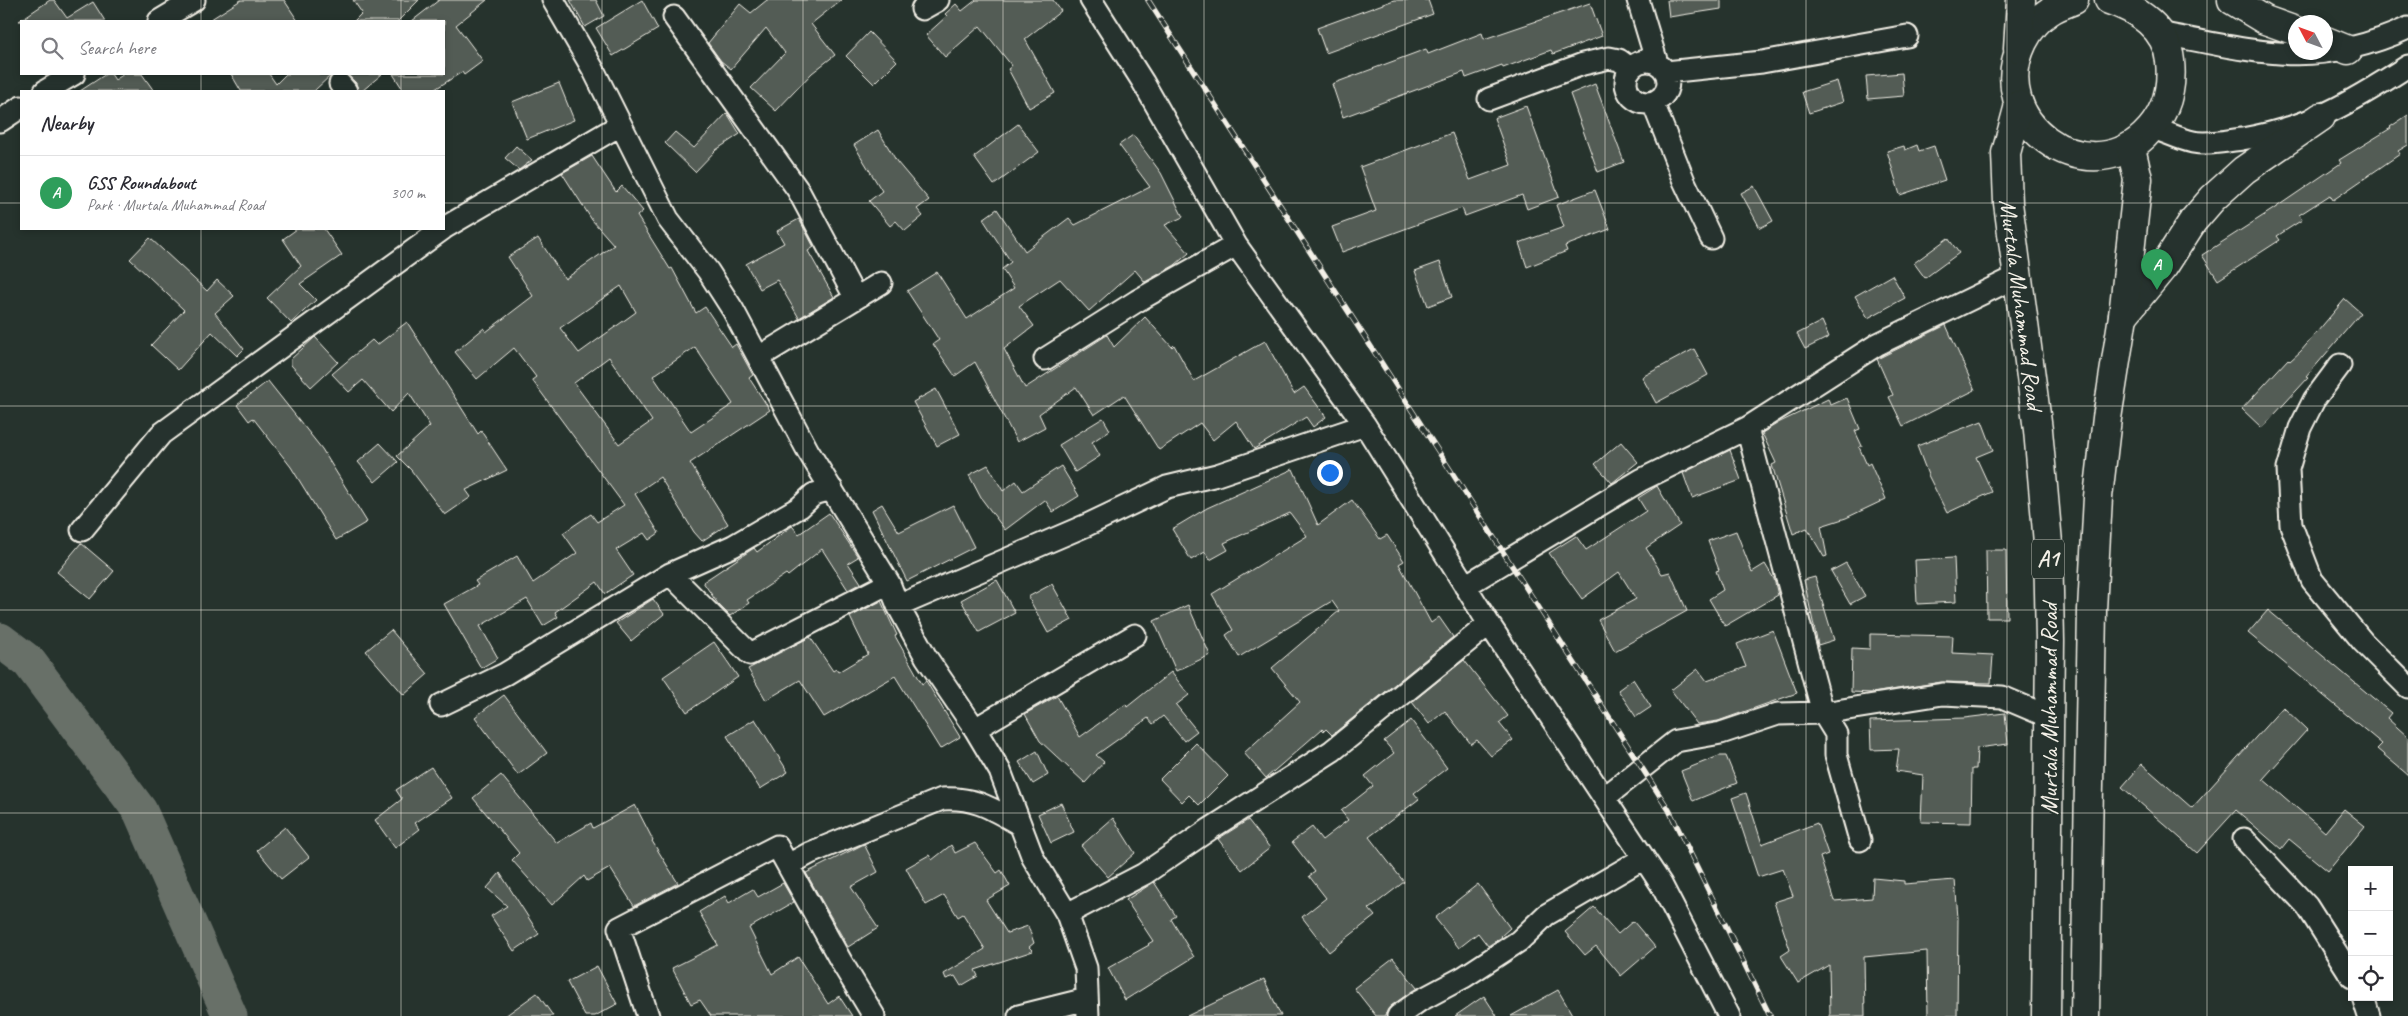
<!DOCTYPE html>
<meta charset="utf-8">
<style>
body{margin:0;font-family:Caveat,sans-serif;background:#f2f2f3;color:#2b2b33}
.controls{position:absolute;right:15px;bottom:15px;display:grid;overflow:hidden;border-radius:0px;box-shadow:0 2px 8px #0003}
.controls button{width:45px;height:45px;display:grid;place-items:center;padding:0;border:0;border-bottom:1px solid #e1e1e2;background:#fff;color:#2b2b33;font:25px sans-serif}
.compass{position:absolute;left:2288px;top:15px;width:45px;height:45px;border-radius:50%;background:#fff;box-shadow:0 2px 8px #0003;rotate:311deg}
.you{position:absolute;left:1329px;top:472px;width:18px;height:18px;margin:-12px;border:4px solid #fff;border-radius:50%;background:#1a73e8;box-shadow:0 0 0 8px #1a73e833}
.badge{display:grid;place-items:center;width:32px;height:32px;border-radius:50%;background:#0f766e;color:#fff;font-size:16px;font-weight:700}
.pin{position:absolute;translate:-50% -41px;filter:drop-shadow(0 1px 2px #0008)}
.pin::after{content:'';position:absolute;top:26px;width:18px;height:15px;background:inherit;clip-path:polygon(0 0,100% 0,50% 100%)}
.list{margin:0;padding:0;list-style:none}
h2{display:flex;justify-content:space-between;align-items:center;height:65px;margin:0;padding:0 20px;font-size:21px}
h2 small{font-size:16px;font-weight:400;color:#7c7c81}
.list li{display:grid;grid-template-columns:32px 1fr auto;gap:15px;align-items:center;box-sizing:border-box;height:75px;padding:0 20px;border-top:1px solid #e1e1e2}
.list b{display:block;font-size:19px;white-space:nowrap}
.list p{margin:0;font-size:16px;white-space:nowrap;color:#7c7c81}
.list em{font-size:16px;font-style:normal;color:#7c7c81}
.icon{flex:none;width:28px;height:28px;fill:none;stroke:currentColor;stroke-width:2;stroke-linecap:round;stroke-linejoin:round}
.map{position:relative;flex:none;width:2408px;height:1016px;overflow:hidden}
.search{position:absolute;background:#fff;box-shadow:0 2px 8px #0003;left:20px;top:20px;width:425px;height:55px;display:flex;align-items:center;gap:12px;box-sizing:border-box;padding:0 18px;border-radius:0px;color:#7c7c81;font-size:19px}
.panel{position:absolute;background:#fff;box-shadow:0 2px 8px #0003;left:20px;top:90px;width:425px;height:140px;border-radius:0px}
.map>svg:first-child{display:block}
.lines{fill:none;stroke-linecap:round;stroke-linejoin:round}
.river{stroke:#676f68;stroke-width:35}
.building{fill:#525c55;stroke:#f4f1e8;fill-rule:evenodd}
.minor-casing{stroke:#f4f1e8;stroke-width:25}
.highway-casing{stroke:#f4f1e8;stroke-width:31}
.minor{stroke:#26332d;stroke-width:21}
.highway{stroke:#26332d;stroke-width:28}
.rail-casing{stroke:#f4f1e8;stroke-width:5.5}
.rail{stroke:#26332d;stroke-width:4;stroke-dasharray:11;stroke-linecap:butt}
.grid{fill:none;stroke:#f4f1e8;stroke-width:1;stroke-opacity:0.55}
.labels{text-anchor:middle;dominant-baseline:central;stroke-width:4;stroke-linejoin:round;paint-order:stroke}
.shield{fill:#26332d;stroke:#b6b8b0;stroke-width:1}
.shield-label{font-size:22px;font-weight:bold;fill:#f4f1e8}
.street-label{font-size:24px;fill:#f4f1e8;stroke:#26332d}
</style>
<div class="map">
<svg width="2408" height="1016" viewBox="0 0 2408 1016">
<rect width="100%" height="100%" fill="#26332d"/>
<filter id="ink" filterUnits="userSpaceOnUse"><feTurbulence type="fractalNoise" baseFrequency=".02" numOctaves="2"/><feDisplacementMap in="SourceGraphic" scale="10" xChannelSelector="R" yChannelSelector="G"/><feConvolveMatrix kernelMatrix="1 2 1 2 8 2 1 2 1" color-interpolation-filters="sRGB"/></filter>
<g filter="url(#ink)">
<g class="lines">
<path class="river" d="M0,640L29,662L140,811L230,1016"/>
</g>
<path class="building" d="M50,0H54L67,18L93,2L105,21H19Z
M241,0H284L298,21H208Z
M353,0H419L398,21H354L362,13Z
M439,0H487L456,25L483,61L464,75L462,72L432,91H404L393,74H444V21H412Z
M570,0H596L604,16L585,27Z
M642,0L658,29L613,56L596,28Z
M767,0H841L811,24L835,55L812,73L776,111L751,88L785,53L766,28L731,69L721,61L708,43L740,4L751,13Z
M976,0H1053L1061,11L1025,39L1055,93L1029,108L1008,69L1012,66L980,26L945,57L926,35L947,16L945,14L956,4L962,11Z
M1394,0H1428L1433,14L1326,53L1317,28Z
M1667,0H1721V9L1669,17Z
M1590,3L1602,36L1553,54L1551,50L1503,68L1502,65L1466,78L1464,72L1343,117L1332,84L1426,49L1428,54L1482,33L1484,39Z
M869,32L897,61L874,84L846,56Z
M1902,73L1904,96L1868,99L1866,76Z
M106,74H111L115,80L124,74H142L154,91H80Z
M231,74H269L276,84L286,74H332L314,91H241Z
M347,74H382L362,91H358L356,83Z
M1837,81L1843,102L1809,113L1802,92Z
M559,83L574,120L527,139L512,102Z
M1595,84L1624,162L1598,172L1570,94Z
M1526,106L1559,197L1527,209L1522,195L1465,216L1462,208L1342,252L1332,227L1376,211L1360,167L1452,133L1470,180L1511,165L1494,118Z
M727,113L740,134L716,150L695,172L665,143L675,132L694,148Z
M2408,115V145L2398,151L2400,154L2333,200L2330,195L2299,215L2302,220L2277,236L2280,240L2218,280L2202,255L2272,210L2341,163L2339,160L2391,128L2390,127Z
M1018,124L1039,152L994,185L974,157Z
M878,130L897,162L929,200L917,209L923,216L905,231L896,221L890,226L869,201L882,191L854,145Z
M1133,135L1161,173L1183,217L1165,225L1189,253L1175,265L1145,282L1135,270L1089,311L1060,279L1019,306L1034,326L1004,349L1025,388L1107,335L1114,347L1145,317L1172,347L1174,345L1194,381L1265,341L1294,394L1304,387L1326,417L1313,427L1306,417L1254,449L1236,421L1213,440L1200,423L1159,450L1124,395L1094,415L1076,387L1039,414L1045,427L1017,442L975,362L955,376L933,344L939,340L907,291L937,272L967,319L1014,288L1002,269L1011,262L983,219L997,209L1025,251L1069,218L1075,225L1150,187L1119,145Z
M1917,145L1919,151L1934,146L1945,180L1900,195L1887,151L1904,146L1905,150Z
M516,146L532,160L519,170L505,158Z
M592,156L616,192L622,186L643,211L637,216L670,269L672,268L696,313L705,307L732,347L736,344L753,375L749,378L770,410L690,463L728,524L702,541L694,532L660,477L635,494L659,533L649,540L644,533L616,550L633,575L605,594L597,582L555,612L558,617L543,626L527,599L480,626L498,658L481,668L444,604L478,585L475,581L517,556L533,583L577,553L563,533L591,514L597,522L624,505L532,380L536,377L514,348L477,379L455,352L484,328L486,332L533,296L508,257L538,238L565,279L614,245L592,220L562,173ZM621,286L636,312L579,353L560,328ZM695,347L733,404L691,432L653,376ZM609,357L652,421L619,444L574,383Z
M1754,186L1773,221L1760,228L1741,193Z
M1595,190L1610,229L1565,246L1567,251L1527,267L1519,243L1564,227L1556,205Z
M799,219L814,247L808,251L834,297L799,318L777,280L760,289L746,264L784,243L777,231Z
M297,229H324L342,255L300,284L316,300L291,323L267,298L301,266L283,239Z
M150,238L207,291L217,280L234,296L215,313L244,349L237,356L212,332L178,370L151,345L184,310L130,259Z
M1948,238L1959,253L1925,278L1914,263Z
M1440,262L1452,297L1428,306L1415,271Z
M1892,275L1905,298L1868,318L1855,296Z
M2345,299L2361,313L2306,377L2308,378L2262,428L2242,409L2288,359L2290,361L2301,351Z
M1822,321L1829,337L1805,349L1797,334Z
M407,322L478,434L481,431L507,470L466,490L471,497L445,515L411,470L397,456L430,426L409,393L391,412L363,380L349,392L332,374L372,340L377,345Z
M1946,325L1975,390L1903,426L1889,397L1893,395L1877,359Z
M315,337L338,362L311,387L291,365V359Z
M1694,349L1708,375L1656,403L1642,377Z
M268,381L322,449L367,522L336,540L291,467L253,418L249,421L237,405Z
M936,389L960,434L937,446L913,402Z
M1847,398L1860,429L1855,431L1862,446L1859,447L1867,465L1870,463L1886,499L1846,518L1821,526L1827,556L1824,557L1807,528L1793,534L1772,465L1776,463L1762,433L1780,422L1828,399L1831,405Z
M1103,418L1110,430L1092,442L1100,456L1075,472L1059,445Z
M1982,421L1993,450L1976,457L1992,492L1947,513L1928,475L1917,446Z
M1621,442L1638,462L1612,483L1595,464Z
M380,443L398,462L375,482L358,462Z
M1730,450L1741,480L1692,498L1683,473Z
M988,465L1003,491L1016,481L1023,491L1061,466L1079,496L1053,512L1045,500L1005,530L981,498L969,475Z
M1293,469L1318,525L1352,500L1380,539L1387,535L1404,561L1399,564L1431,623L1439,617L1453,637L1332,735L1326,729L1324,731L1322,729L1266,778L1244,753L1300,702L1272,668L1339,611L1332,601L1239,657L1226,635L1233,630L1212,594L1307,536L1290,513L1224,543L1228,550L1210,560L1205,552L1191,560L1172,529L1207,508Z
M1657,486L1680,525L1646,548L1662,574L1670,572L1687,611L1615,651L1598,620L1636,599L1619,572L1582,599L1549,553L1576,536L1586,550L1646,511L1638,498Z
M882,504L899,532L953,505L974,547L907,581L872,510Z
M829,513L858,557L848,563L861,583L848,590L822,549L788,576L786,574L747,600L749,603L730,616L718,604L703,582L754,548L757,552L792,526L799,534Z
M1736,531L1752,572L1765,564L1774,579L1778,595L1725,626L1709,599L1723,590L1716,571L1719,570L1708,541Z
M81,543L114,571L90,599L57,572Z
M1986,550H2006L2007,618H1987Z
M1954,558L1956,602L1917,604L1915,560Z
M1846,563L1865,596L1850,604L1831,571Z
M1815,577L1834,640L1818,645L1804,580Z
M997,580L1015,613L979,632L961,600Z
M1052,584L1072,620L1048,633L1028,597Z
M653,599L664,614L631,641L616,623Z
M881,601L897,635L895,636L922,684L926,681L960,737L940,749L895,676L824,717L800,680L766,700L748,669L810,637L833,671L836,669L838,672L868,654L850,617Z
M1188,605L1210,655L1176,671L1154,621Z
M2268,610L2391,713L2387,718L2408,737V775L2377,749L2382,744L2248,633Z
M391,630L428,674L404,695L366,651Z
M1773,630L1797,693L1718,721L1697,724L1671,690L1698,669L1707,681L1746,667L1737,644Z
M1870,634L1953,636L1952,653L1993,655L1991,683L1941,682L1872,693L1851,692L1852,648L1870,649Z
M714,642L738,677L687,712L663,677Z
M1464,660L1508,716L1499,723L1513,740L1491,756L1477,740L1471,744L1445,711L1429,724L1412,702Z
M1171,672L1189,695L1176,705L1197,731L1184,741L1163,716L1153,724L1148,718L1096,755L1104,762L1085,783L1040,741L1025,714L1057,696L1080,737L1126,704L1127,707Z
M1633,679L1651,707L1636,717L1618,690Z
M504,695L547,753L518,775L475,717Z
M2283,707L2307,730L2263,779L2325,832L2344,809L2365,826L2328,871L2289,839L2281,849L2236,810L2197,853L2122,787L2142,764L2192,808Z
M2005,713L2008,744L1977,748L1976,769H1972L1971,823L1921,822L1923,775L1896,771L1899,749L1871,750L1870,721L1964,718Z
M755,719L788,772L760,789L727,736Z
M1411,720L1447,768L1414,793L1419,799L1369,837L1404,882L1369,909L1375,916L1329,952L1302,917L1326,898L1309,876L1315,872L1292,842L1312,827L1322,840L1348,820L1341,811L1373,786L1365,776L1394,753L1384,741Z
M1196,743L1228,776L1199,805L1189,795L1182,802L1160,779Z
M1037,751L1048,775L1033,784L1019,762Z
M1719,756H1726L1737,783L1693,801L1681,771Z
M431,767L452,798L415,823L420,829L395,848L375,820L402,799L396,790Z
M501,775L557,843L591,823L593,828L635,805L653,840L652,841L678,883L634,906L610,868L587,881L584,876L552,905L512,860L519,853L473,798Z
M1746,793L1762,844L1817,823L1828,854L1820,857L1834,901L1872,898L1873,878L1904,881V884L1955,880L1958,918L1957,1016H1928L1927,951L1864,957L1865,1016H1830L1829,965L1798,983L1781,956L1790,950L1774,902L1793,896L1783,869L1758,877L1732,798Z
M1061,803L1074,832L1051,843L1038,814Z
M1113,818L1135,853L1108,877L1081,846Z
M1248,820L1270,848L1242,870L1218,839Z
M285,827L309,857L281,879L257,850Z
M975,843L997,873L1001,870L1010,886L986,900L1007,933L1028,926L1034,943L1029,947L1033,951L975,970L978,976L961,986L955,976L946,979L944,974L985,949L963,914L958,917L944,895L926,905L906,868L929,855L932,860L951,845L955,853Z
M864,844L878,872L851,887L878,928L848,947L806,873Z
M500,873L539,934L514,951L491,916L507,906L487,888Z
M1154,882L1176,916L1171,919L1194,957L1125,1000L1108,968L1149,945L1148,944L1153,941L1126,900Z
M783,883L794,902L749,928L772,974L798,957L828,1004L839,996L852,1016H711L700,1000L691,1004L672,968L718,945L699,912L725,896L729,903L753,889L758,897Z
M1478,884L1510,928L1501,936L1502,937L1488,946L1478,933L1459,948L1435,918Z
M1594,907L1618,934L1633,921L1655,947L1621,976L1596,946L1585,955L1565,932Z
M1393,958L1417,988L1391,1006L1384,1016H1376L1354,988Z
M597,966L617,1004L595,1016H585L567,982Z
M1264,979L1281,1016H1187Z
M1558,990L1573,1016H1511Z
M537,993L553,1016H505Z
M1484,996L1497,1016H1455Z"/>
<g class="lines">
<g class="minor-casing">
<path id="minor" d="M553,0L593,69L668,219L708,271L733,310L808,451L889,583L898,606L926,657L975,729L1000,771L1033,858L1067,914L1086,968L1088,1016
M1091,0L1143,82L1236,245L1365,425L1489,624L1661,884L1729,1016
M1638,0L1657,63
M922,9L938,0
M674,17L798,190L855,297
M159,21L194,0
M2159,33C2253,51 2315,71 2408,28
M1626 82a21 21 0 1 1 42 0a21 21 0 1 1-42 0Z
M1666,72L1762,62L1907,36
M340,84L346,91
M45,91L74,74
M1489,99L1583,64L1609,58L1619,60L1630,68
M1653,103L1684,181L1711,238
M0,121L21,107
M2153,128C2166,132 2179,139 2193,142C2208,145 2227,141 2242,139C2309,128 2352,102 2408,66
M444,228L620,125
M759,357L881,283
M1045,359L1137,301L1236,245
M2340,365L2314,400L2300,428L2288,469L2291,525L2312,580L2363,642L2408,687
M1747,428L1823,713L1836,734V755L1860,840
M82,530L161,434L443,229
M670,574L750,654L889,583
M1465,586L1641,480L1747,428L1878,344L2018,276
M898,606L1087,525L1167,487L1217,475L1365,425
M441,705L505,674L670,574L733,546L800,507L814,494L832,489
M975,729L1135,635
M1604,798L1676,741L1721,733L1778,714L1823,713L1943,694L2002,697L2049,717
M2244,839L2307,906L2352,977
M788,865L810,853L942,799C975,797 991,808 1019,824
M1067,914L1144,874L1210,829L1332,751L1489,624
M2363,997L2369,1016
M648,1016L619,928L777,846L842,963L874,1016
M1019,1016L1087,999
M1398,1016L1419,1001L1464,977L1519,941L1546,915L1644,858"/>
</g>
<g class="highway-casing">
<g id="highway">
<path d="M2074,0C2067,3 2057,6 2050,11C2039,18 2029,30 2023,42C1984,122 2085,192 2144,136C2166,115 2173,90 2170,61C2167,28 2137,9 2109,0"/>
<path d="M2232,0L2265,20L2296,31"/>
<path d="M2326,41L2348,50"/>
<path d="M2018,48L2021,0"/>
<path id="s1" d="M2019,105L2006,153L2008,203L2038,430L2048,543L2050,641L2046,1016"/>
<path d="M2123,316L2164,266L2193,221L2213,198L2244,170L2321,117"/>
<path d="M2085,1016L2092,610L2098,497L2107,418L2123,316L2138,179L2131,148"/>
</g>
</g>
<use href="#minor" class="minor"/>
<use href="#highway" class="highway"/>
<g class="rail-casing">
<path id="rail" d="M1148,0L1669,810L1770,1016"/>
</g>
<use href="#rail" class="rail"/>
</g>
</g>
<path class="grid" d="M201,0V21M401,0V21M602,0V1016M803,0V1016M1003,0V1016M1204,0V1016M1405,0V1016M1605,0V1016M1806,0V1016M2007,0V1016M2207,0V1016M201,74V91M401,74V91M0,203H21M444,203H2408M201,229V1016M401,229V1016M0,406H2408M0,610H2408M0,813H2408"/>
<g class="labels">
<rect class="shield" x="2032" y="539.5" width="32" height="39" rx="4"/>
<g class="shield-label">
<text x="2048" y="559">A1</text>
</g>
<g class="street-label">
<text stroke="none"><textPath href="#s1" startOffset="202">Murtala Muhammad Road</textPath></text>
<text transform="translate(2049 709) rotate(-90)">Murtala Muhammad Road</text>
</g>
</g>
</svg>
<div class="controls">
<button>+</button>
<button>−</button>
<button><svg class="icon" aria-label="locate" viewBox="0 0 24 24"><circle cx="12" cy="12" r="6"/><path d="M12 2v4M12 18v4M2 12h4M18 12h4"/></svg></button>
</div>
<svg class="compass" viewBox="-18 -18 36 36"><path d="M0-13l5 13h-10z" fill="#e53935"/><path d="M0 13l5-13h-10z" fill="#7c7c81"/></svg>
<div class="you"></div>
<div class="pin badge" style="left:2157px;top:290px;background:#2e9e5b">A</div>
<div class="search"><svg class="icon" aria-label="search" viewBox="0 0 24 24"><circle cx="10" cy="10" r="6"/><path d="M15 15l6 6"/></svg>Search here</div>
<section class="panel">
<h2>Nearby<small></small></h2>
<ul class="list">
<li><span class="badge" style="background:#2e9e5b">A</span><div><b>GSS Roundabout</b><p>Park · Murtala Muhammad Road</p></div><em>300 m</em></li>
</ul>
</section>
</div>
